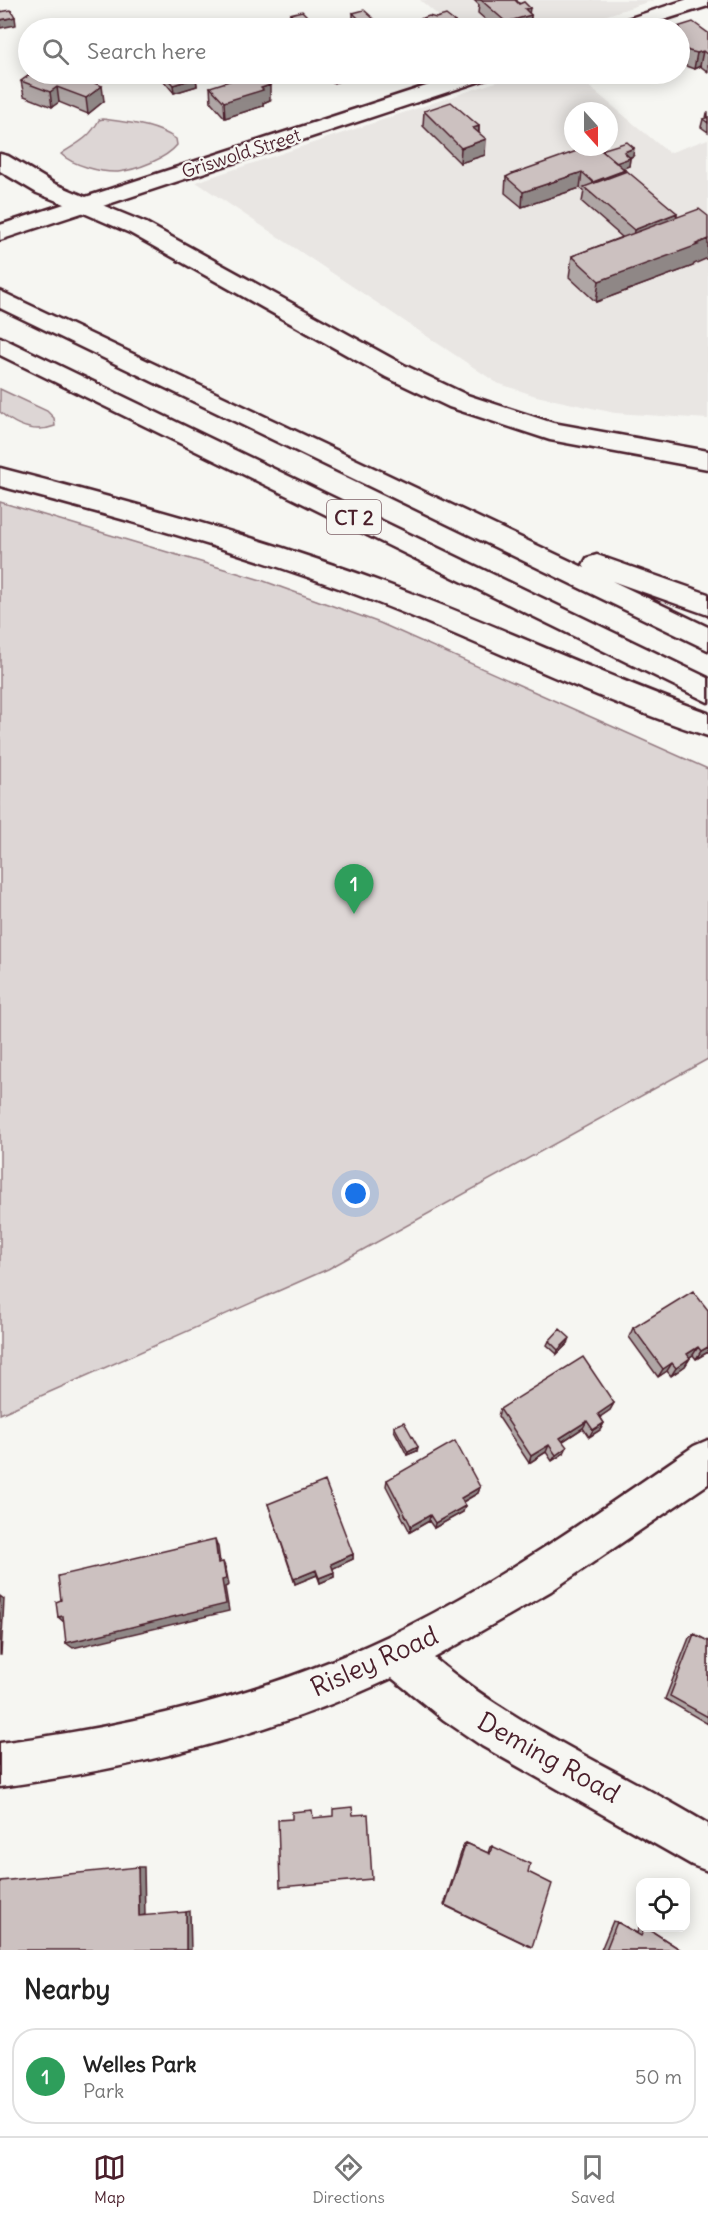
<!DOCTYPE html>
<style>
body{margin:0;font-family:Delius,sans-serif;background:#f6f6f6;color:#222}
.controls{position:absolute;right:18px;bottom:18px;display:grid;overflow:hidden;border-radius:12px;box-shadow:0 3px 15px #0003}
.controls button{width:54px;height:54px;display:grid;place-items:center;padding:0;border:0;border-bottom:2px solid #e0e0e0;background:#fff;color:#222;font:30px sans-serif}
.compass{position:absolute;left:564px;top:102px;width:54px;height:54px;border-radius:50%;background:#fff;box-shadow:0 3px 15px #0003;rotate:159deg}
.you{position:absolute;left:356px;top:1194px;width:21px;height:21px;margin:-15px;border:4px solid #fff;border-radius:50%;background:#1a73e8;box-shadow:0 0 0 9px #1a73e833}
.badge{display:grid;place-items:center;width:39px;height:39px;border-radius:50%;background:#4a1f2b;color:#fff;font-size:20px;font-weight:700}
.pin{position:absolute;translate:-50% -50px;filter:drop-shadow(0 2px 3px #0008)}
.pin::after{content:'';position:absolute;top:32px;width:21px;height:18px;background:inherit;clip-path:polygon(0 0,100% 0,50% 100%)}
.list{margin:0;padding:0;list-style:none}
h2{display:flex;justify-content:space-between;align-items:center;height:78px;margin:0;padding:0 24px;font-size:26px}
h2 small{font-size:20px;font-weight:400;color:#767676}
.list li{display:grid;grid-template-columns:39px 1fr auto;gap:18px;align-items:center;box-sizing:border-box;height:96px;margin:0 12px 12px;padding:0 12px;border:2px solid #e0e0e0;border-radius:24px}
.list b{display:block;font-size:22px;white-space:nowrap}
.list p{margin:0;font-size:20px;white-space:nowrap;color:#767676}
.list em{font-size:20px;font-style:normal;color:#767676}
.icon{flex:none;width:33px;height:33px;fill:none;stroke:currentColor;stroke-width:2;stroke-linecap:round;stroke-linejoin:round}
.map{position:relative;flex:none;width:708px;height:1950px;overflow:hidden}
.search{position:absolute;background:#fff;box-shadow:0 3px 15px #0003;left:18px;right:18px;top:18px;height:66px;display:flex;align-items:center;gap:15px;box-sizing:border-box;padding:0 21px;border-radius:33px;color:#767676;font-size:22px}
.sheet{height:186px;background:#fff}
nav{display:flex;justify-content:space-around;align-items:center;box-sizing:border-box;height:84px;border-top:2px solid #e0e0e0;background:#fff;font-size:16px;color:#767676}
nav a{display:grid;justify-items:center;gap:3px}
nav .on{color:#4a1f2b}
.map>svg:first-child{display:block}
.built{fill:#e9e6e3;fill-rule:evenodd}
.green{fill:#ddd6d5;stroke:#947a80;stroke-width:1.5}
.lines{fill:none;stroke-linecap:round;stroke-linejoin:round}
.minor-casing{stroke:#4a1f2b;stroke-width:5}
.secondary-casing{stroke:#4a1f2b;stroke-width:5}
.motorway-casing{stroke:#4a1f2b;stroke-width:5}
.minor{fill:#f6f6f2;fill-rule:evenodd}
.secondary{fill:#f6f6f2;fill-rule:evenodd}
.motorway{fill:#f6f6f2;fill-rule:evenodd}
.wall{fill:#afa6a5;stroke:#4a1f2b;stroke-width:1.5}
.shaded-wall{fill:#8f8786;stroke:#4a1f2b;stroke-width:1.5}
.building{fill:#ccc1c0;stroke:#4a1f2b;stroke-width:1.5}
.labels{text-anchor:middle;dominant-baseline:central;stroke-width:4.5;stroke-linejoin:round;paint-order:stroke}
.far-street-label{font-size:18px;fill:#4a1f2b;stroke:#f6f6f2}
.shield{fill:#f6f6f2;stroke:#7e6067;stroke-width:1.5}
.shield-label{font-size:20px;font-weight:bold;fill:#4a1f2b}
.near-street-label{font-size:26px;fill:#4a1f2b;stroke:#f6f6f2}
</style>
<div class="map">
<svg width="708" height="1950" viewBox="0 0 708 1950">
<rect width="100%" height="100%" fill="#f6f6f2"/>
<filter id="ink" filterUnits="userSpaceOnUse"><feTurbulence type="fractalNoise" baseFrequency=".0167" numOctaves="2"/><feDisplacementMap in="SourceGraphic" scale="12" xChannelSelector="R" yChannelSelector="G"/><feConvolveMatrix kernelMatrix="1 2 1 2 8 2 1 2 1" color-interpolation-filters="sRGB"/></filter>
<g filter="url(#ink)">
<path class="built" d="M420,0H654L567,28H453Z
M520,74H574L669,153L708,139V419L615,413L536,396L497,383L196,182ZM573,111H609V147H573Z"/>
<path class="green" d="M103,119C129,123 154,124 176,139L177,145C166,159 136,170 118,172C102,173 72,165 61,154C78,142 88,140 99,120Z
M0,389L47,411L54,418L55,426C34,434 16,426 0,412Z
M0,502L261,580L380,623L708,769V1059L328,1269L0,1414Z"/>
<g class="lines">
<g class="minor-casing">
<path id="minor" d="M0,154L8,156L53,183L93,200L96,205L93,210L85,212L37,193L0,171Z
M708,1440V1484L551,1591L434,1658C517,1728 616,1768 708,1824V1871L692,1865L482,1746L444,1720L392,1678C268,1736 135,1768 0,1787V1743C141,1725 279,1691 407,1627C508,1576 601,1510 694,1446Z"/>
</g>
<g class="secondary-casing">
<path id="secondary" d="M685,0H708V6L638,28H609L612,24Z
M463,74H494L490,78L0,240V225Z"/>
</g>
<g class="motorway-casing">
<path id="motorway" d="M85,198L146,223L404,365L467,395L553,423L708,451V469L550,440L449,407L386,377L130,233L77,210L74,205L77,200Z
M0,291L585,568L583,565L587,558L597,555L708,594V615L612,581L708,627V650L0,308Z
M0,337L708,678V702L0,355Z
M0,468C130,502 261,537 387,584C495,624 600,674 708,713V736C592,699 482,642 368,599C248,553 124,519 0,486Z"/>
</g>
<use href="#minor" class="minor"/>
<use href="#secondary" class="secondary"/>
<use href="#motorway" class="motorway"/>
</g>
<path class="wall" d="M474,0H517V1L531,15L530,28H495L478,13L479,5Z
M353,13L374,27L369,28H360L353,21Z
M290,14L313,28H297L290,22Z
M680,28L708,33V72L700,66L694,69L686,66L683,63V59L680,57Z
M31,74L104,101L88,114L59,102L52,107L24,96L21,81Z
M161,74H193L196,78L197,86L174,93L162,79Z
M299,74H362L333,83L324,74L307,81Z
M210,87L270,100L263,103V106L225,118L211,102Z
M424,111L479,126V133L485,155L460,163L423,126Z
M707,113H708V132L701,127L703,119L706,118Z
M601,150L633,156L630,158L629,166L622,168L624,172L677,213V217L694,264L693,266L596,302L569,277L572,256L622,237L582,202L584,191L580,188L522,207L505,193L506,177Z
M708,1310V1352L696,1359L693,1355L690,1357V1358L685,1366L671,1376L667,1371L658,1377L629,1337L633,1328Z
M549,1341L568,1343L557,1354L547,1345Z
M614,1403L610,1410L600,1417L604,1423L600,1430L589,1437L583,1428L563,1441L564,1453L552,1461L546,1452L529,1463L498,1416L500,1409Z
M394,1426L417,1451L407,1455L394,1430Z
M387,1480L480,1487L478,1493L463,1502V1512L434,1528L429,1521L410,1532L386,1486Z
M268,1504L353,1554V1559L333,1568L334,1577L320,1583L317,1575L295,1584Z
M694,1634L708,1641V1724L665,1699L689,1638Z
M466,1843L488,1853L490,1847L492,1846L528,1872L529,1946L444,1905L464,1844Z
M613,1921L617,1922L637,1933L640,1925V1928H647L681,1950H601Z"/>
<path class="shaded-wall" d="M530,8L529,15H531L530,28H506V22L525,9Z
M15,17L16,25L0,28V20Z
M374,19V27L369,28H362V22Z
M312,21L313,28H301V24Z
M455,22V28H445V26Z
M703,51L700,66L694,69L697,53Z
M307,74H324L307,81Z
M333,74H362L333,83Z
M196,78L197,86L174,93L173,85Z
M270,85V100L263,103V106L225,118L224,102Z
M102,86L104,101L88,114L86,98Z
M57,87L59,102L52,107L50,92Z
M479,126L478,141L473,128Z
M486,139L485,155L460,163L461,148Z
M634,148L633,156L622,160L624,152Z
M630,158L629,166L613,172L614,163Z
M625,170L622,185L591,193L593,182Z
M582,172L580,188L522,207L523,192Z
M677,213L674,229L632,246L634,230Z
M708,239V258L694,264L693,266L596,302L599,281Z
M570,1338L568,1343L557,1354L558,1350Z
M698,1347L693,1355L682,1362L687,1354Z
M708,1347V1352L696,1359L701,1351Z
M690,1358L685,1366L671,1376L676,1368Z
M672,1363L667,1371L658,1377L663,1369Z
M614,1403L610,1410L594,1421L598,1414Z
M587,1421L583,1428L557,1445L560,1438Z
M604,1423L600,1430L589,1437L593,1430Z
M549,1445L546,1452L529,1463L531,1456Z
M418,1447L417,1451L407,1455L408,1452Z
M567,1447L564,1453L552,1461L556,1455Z
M480,1487L478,1493L459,1504L461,1498Z
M465,1506L463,1512L434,1528L435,1523Z
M430,1515L429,1521L410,1532L411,1526Z
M215,1539L218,1547L221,1570L218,1563Z
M353,1554V1559L332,1569L331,1564Z
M223,1562L226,1569L229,1585L225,1587L229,1611L73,1648L66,1643L222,1580Z
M316,1570L317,1575L295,1584L294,1579Z
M334,1572V1577L320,1583L319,1578Z
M0,1596L4,1599L1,1655H0Z
M63,1616L65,1623L58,1617Z
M138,1867H144L145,1915L139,1916Z
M190,1911L191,1950H186V1912Z"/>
<path class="building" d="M481,0H515L519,4L524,2L530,8L525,9L531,15L506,22Z
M11,10L15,17L0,20V12Z
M364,10L374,19L362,22L353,13Z
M302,11L312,21L301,24L290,14Z
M446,15L455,22L445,26L449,28H393L429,16L436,18Z
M693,22L708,33V55L703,51L697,53L689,51L685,48V44L680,39V28H674Z
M31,74H55L76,82L82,78L102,86L86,98L57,87L50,92L21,81Z
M163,74H193L196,78L173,85Z
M248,75L250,78L259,75L270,85L261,88L263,90L224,102L210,87Z
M451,102L479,126L473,128L486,139L461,148L424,111Z
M708,117V123L703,119Z
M627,142L634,148L624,152L630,158L616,163L601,150Z
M588,147H598L625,170L593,182L582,172L523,192L506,177L512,174Z
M627,171L677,213L634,230L584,187Z
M699,209L708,216V239L696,244L698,245L599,281L572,256Z
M693,1291L708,1310V1347L701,1351L698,1347L687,1354L690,1358L676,1368L672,1363L663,1369L633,1328Z
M560,1329L570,1338L558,1350L549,1341Z
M583,1357L614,1403L598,1414L604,1423L593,1430L587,1421L560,1438L567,1447L556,1455L549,1445L531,1456L500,1409Z
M404,1422L418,1447L408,1452L394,1426Z
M455,1441L480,1487L461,1498L465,1506L435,1523L430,1515L411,1526L387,1480Z
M325,1481L353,1554L331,1564L334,1572L319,1578L316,1570L294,1579L268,1504Z
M215,1539L218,1563L223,1562L226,1579L222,1580L226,1604L66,1643L63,1616L58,1617L56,1602L61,1600L58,1576Z
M694,1634L708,1641V1717L670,1696Z
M352,1807L353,1815L368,1814L372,1879L280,1887L278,1820L292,1819V1812L312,1810L313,1818L333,1816V1809Z
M466,1843L490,1854L492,1846L530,1864L528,1872L552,1884L532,1947L445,1905Z
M138,1867L139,1916L186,1912V1950H0V1881Z
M617,1922L641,1936L645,1928H647L681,1950H606Z"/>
</g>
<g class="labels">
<g class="far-street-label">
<text transform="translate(241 153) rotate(-18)">Griswold Street</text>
</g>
<rect class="shield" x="327" y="500" width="54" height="34" rx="4.5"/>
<g class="shield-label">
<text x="354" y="517">CT 2</text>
</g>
<g class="near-street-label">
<text transform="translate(374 1661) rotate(-24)">Risley Road</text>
<text transform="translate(549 1757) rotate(29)">Deming Road</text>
</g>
</g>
</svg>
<div class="controls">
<button><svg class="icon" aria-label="locate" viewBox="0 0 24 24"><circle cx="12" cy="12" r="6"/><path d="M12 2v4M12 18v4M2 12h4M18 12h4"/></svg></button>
</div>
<svg class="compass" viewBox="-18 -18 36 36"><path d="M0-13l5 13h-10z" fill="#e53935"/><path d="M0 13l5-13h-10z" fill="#767676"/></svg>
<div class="you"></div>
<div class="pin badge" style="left:354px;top:914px;background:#2e9e5b">1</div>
<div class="search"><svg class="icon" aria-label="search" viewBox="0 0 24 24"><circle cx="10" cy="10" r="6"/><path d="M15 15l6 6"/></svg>Search here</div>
</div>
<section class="sheet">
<h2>Nearby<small></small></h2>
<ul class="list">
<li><span class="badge" style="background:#2e9e5b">1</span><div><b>Welles Park</b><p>Park</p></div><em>50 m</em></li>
</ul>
</section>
<nav>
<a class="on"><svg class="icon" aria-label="map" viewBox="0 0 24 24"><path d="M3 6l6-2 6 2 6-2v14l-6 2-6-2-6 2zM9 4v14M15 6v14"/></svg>Map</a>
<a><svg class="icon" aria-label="directions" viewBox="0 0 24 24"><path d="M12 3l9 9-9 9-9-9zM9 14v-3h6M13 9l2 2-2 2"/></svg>Directions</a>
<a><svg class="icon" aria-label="saved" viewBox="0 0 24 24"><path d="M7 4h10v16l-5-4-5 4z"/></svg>Saved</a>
</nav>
